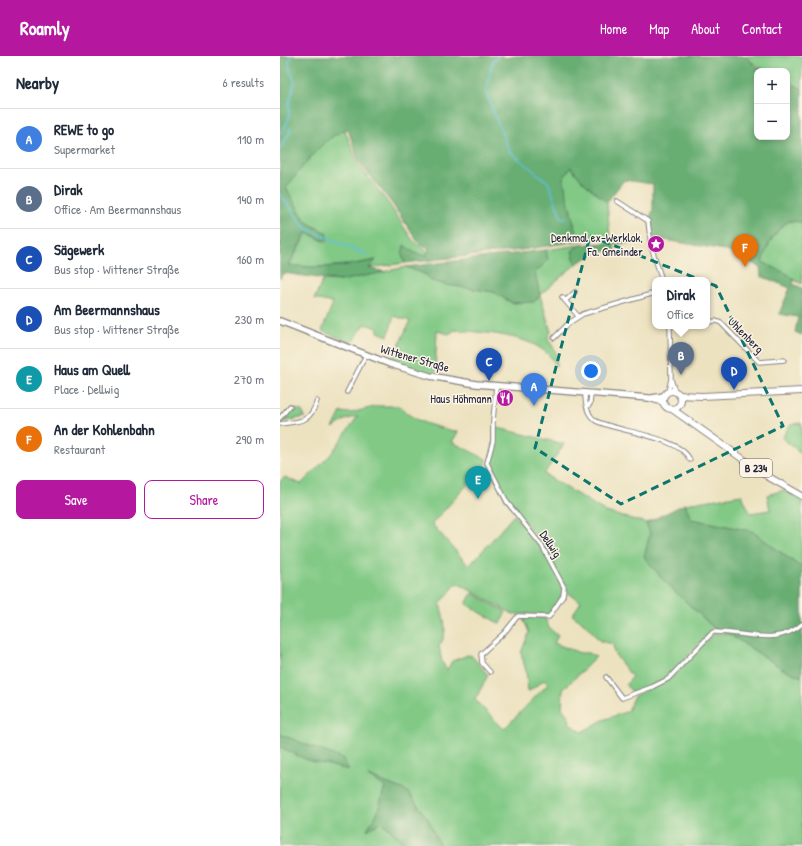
<!DOCTYPE html>
<meta charset="utf-8">
<style>
body{margin:0;font-family:"Patrick Hand",sans-serif;background:#f6f6f7;color:#1f2937}
.controls{position:absolute;right:12px;top:12px;display:grid;overflow:hidden;border-radius:8px;box-shadow:0 2px 6px #0003}
.controls button{width:36px;height:36px;display:grid;place-items:center;padding:0;border:0;border-bottom:1px solid #e0e1e3;background:#fff;color:#1f2937;font:20px sans-serif}
.you{position:absolute;left:311px;top:315px;width:14px;height:14px;margin:-10px;border:3px solid #fff;border-radius:50%;background:#1a73e8;box-shadow:0 0 0 6px #1a73e833}
.badge{display:grid;place-items:center;width:26px;height:26px;border-radius:50%;background:#b5179e;color:#fff;font-size:13px;font-weight:700}
.pin{position:absolute;translate:-50% -33px;filter:drop-shadow(0 1px 2px #0008)}
.pin::after{content:'';position:absolute;top:21px;width:14px;height:12px;background:inherit;clip-path:polygon(0 0,100% 0,50% 100%)}
.popup{position:absolute;left:372px;top:221px;width:58px;height:52px;box-sizing:border-box;display:grid;place-content:center;border-radius:8px;background:#fff;filter:drop-shadow(0 1px 3px #0005);font-size:13px;white-space:nowrap;color:#747a83}
.popup b{font-size:15px;color:#1f2937}
.popup::after{content:'';position:absolute;left:50%;top:100%;margin-left:-8px;border:8px solid transparent;border-top-color:#fff}
.list{margin:0;padding:0;list-style:none}
h2{display:flex;justify-content:space-between;align-items:center;height:52px;margin:0;padding:0 16px;font-size:17px}
h2 small{font-size:13px;font-weight:400;color:#747a83}
.list li{display:grid;grid-template-columns:26px 1fr auto;gap:12px;align-items:center;box-sizing:border-box;height:60px;padding:0 16px;border-top:1px solid #e0e1e3}
.list b{display:block;font-size:15px;white-space:nowrap}
.list p{margin:0;font-size:13px;white-space:nowrap;color:#747a83}
.list em{font-size:13px;font-style:normal;color:#747a83}
.actions{display:flex;gap:8px;padding:12px 16px}
.actions a{flex:1;padding:9px 0;border:1px solid #b5179e;border-radius:8px;text-align:center;font-size:14px;color:#b5179e}
.actions .main{background:#b5179e;color:#fff}
.map{position:relative;flex:none;width:522px;height:790px;overflow:hidden}
header{display:flex;align-items:center;gap:24px;box-sizing:border-box;height:56px;padding:0 20px;background:#b5179e;color:#fff}
header strong{font-size:19px}
nav{display:flex;gap:22px;margin-inline-start:auto;font-size:14px}
main{display:flex}
aside{flex:1;background:#fff}
.map>svg:first-child{display:block}
.green{fill:#81c985;stroke:#527660}
.forest{fill:#68ad72;stroke:#456856}
.lines{fill:none;stroke-linecap:round;stroke-linejoin:round}
.stream{stroke:#5ec2dc;stroke-width:1.5}
.minor-casing{stroke:#87827e;stroke-width:5.5}
.secondary-casing{stroke:#87827e;stroke-width:8}
.primary-casing{stroke:#87827e;stroke-width:8}
.minor{stroke:#fff;stroke-width:3.5}
.secondary{stroke:#fff;stroke-width:5.5}
.primary{stroke:#fff;stroke-width:6}
.marked{fill:none;stroke:#0f766e;stroke-width:3;stroke-dasharray:8 5;stroke-linejoin:round}
.labels{text-anchor:middle;dominant-baseline:central;stroke-width:3;stroke-linejoin:round;paint-order:stroke}
.shield{fill:#fcf5e5;stroke:#63616e;stroke-width:1}
.shield-label{font-size:11px;font-weight:bold;fill:#22223b}
.poi-label{font-size:12px;fill:#22223b;stroke:#fcf5e5;text-anchor:end}
.street-label{font-size:12px;fill:#22223b;stroke:#fcf5e5}
</style>
<header>
<strong>Roamly</strong>
<nav><a>Home</a><a>Map</a><a>About</a><a>Contact</a></nav>
</header>
<main>
<aside>
<h2>Nearby<small>6 results</small></h2>
<ul class="list">
<li><span class="badge" style="background:#3f7fe0">A</span><div><b>REWE to go</b><p>Supermarket</p></div><em>110 m</em></li>
<li><span class="badge" style="background:#5c6f8a">B</span><div><b>Dirak</b><p>Office · Am Beermannshaus</p></div><em>140 m</em></li>
<li><span class="badge" style="background:#1a4fb4">C</span><div><b>Sägewerk</b><p>Bus stop · Wittener Straße</p></div><em>160 m</em></li>
<li><span class="badge" style="background:#1a4fb4">D</span><div><b>Am Beermannshaus</b><p>Bus stop · Wittener Straße</p></div><em>230 m</em></li>
<li><span class="badge" style="background:#0f9aa8">E</span><div><b>Haus am Quell</b><p>Place · Dellwig</p></div><em>270 m</em></li>
<li><span class="badge" style="background:#e8710a">F</span><div><b>An der Kohlenbahn</b><p>Restaurant</p></div><em>290 m</em></li>
</ul>
<div class="actions"><a class="main">Save</a><a>Share</a></div>
</aside>
<div class="map">
<svg width="522" height="790" viewBox="0 0 522 790">
<rect width="100%" height="100%" fill="#fcf5e5"/>
<filter id="ink" filterUnits="userSpaceOnUse"><feTurbulence type="fractalNoise" baseFrequency=".025" numOctaves="2"/><feDisplacementMap in="SourceGraphic" scale="8" xChannelSelector="R" yChannelSelector="G"/><feConvolveMatrix kernelMatrix="1 2 1 2 8 2 1 2 1" color-interpolation-filters="sRGB"/></filter>
<filter id="wash" filterUnits="userSpaceOnUse"><feTurbulence type="fractalNoise" baseFrequency=".012" numOctaves="4" result="noise"/><feDisplacementMap in="SourceGraphic" scale="16" xChannelSelector="R" yChannelSelector="G"/><feGaussianBlur stdDeviation="0.9" result="paint"/><feColorMatrix in="noise" values="0 0 0 0 0 0 0 0 0 0 0 0 0 0 0 0 0 1.4 0 .05"/><feComposite in="paint" operator="in"/></filter>
<g filter="url(#wash)">
<rect width="100%" height="100%" fill="#ece2c0"/>
<path class="green" d="M465,0H522V33L507,25V15C486,15 481,15 465,0Z
M65,74L78,108L109,148L131,182L137,188L148,196L146,200L135,197L122,199L125,207L89,212L95,204C67,210 37,213 9,209L27,177L46,186L48,184L46,177L26,166L6,132C22,111 40,83 65,74Z
M291,111L302,125L327,146L330,182L298,185L283,123Z
M509,165L522,166V228L514,224L509,219L482,206C487,190 494,175 509,165Z
M299,189L292,195L296,208L260,239L271,276L268,280V284C275,292 278,299 276,310C263,278 205,277 175,274L169,278L157,275L155,319L111,306L130,265L114,260L108,280L98,276V272L85,268L72,287L42,275L53,247L34,243L43,224L60,225L126,211L148,219L149,224L167,229L214,236L232,247L260,239L255,217L268,204L266,194Z
M98,350H120C133,367 158,371 178,376L172,386L206,403V408L152,468L189,510L234,459C256,483 274,505 284,536L269,558H233L177,527L160,548C164,563 169,577 159,590L162,606L167,614L172,605L188,599L192,600L208,619L195,644L224,673L268,628L264,624L248,636L246,615L241,597L249,576L243,562H265L269,572L278,580L274,587L300,597H309L316,601L283,634L282,652L289,661L290,668L302,676L323,664L348,655L354,640L391,622L434,577L449,578L503,613L522,621V790H160L148,763L127,735L90,721L105,731L97,758L87,773L102,766L127,790H0V425L5,421L21,428L51,398L78,360L65,364L53,372L61,356L70,357Z
M15,353L22,355L25,361L1,366L5,358Z
M519,367L522,368V398L502,382L510,369Z
M214,371L284,388L264,418L326,456L366,467L370,477L365,501L386,527L434,572L386,623L353,637L346,629L352,621L334,597L333,588L320,585L305,568L292,559L301,546L287,536L261,486L226,444L214,420L210,407L214,383Z
M504,434L522,443V512L472,475L411,463L405,448L462,439L470,457L490,454L487,439Z
M192,537L226,556L220,568L186,548Z"/>
<path class="forest" d="M0,0H223L225,2L236,0H465L476,11L485,15H477V81H507V25L522,33V166L509,165C494,175 487,190 482,206L509,219L514,224L513,228L522,232V279L515,276L518,261L499,258L510,232L481,220L480,211L445,194L373,182L369,164L373,154V128L344,124L327,146L302,125L291,111L283,123L298,185L241,194L125,207L122,199L124,189L135,197L146,200L149,193L138,186L111,146L79,106L68,73C41,82 24,110 6,132L26,166L46,177L48,184H42L26,176L9,209C37,214 68,210 96,204L89,212L105,216L60,225L3,217L0,223Z
M354,185V187L334,188L335,195L332,197L329,194L313,198L296,208L292,195L299,189Z
M266,194L268,204L255,217L260,239L254,246L232,247L214,236L167,229L149,224L147,219L126,211Z
M405,448L411,463L472,475L522,512V621L503,613L449,578L434,572L386,527L364,501L370,477L366,467Z
M0,678L63,703L69,714L27,704L0,691Z
M88,720L127,735L148,763L160,790H127L102,766L87,774L97,758L105,731Z"/>
<g class="lines">
<path class="stream" d="M218,0L212,7L206,35L215,60L230,96L268,126L281,161L286,162
M0,77L3,75L9,62V48L15,25L10,15L9,6L11,0
M0,93L10,76V71
M0,138L25,172L87,199"/>
</g>
</g>
<g filter="url(#ink)">
<g class="lines">
<g class="minor-casing">
<path id="minor" d="M337,145L368,165L371,190L382,224
M282,241L298,260
M285,245L295,236
M427,266L436,265L441,267L479,306L504,304
M390,270L391,323L395,336
M274,282L289,267L303,258L375,237
M67,336L86,299
M388,336L391,323
M305,337C305,348 307,359 316,365C338,376 400,380 410,404
M307,351L310,348L311,338
M0,362L10,350
M0,368C21,365 30,367 37,345
M210,616L202,607L201,598L224,577L238,560L269,561L283,540L284,531L262,490L227,446L207,407L213,385V365L216,330
M326,621L342,642L372,631L388,623L433,576C463,575 497,591 522,568"/>
</g>
<g class="secondary-casing">
<path id="secondary" d="M0,265L110,308L150,320L196,328L369,342L383,346
M372,342L384,340"/>
</g>
<g class="primary-casing">
<path id="primary" d="M383 344a9 9 0 1 1 18 0a9 9 0 1 1-18 0Z
M399,339L422,340L522,335
M392,353L487,420L522,440"/>
</g>
<use href="#minor" class="minor"/>
<use href="#secondary" class="secondary"/>
<use href="#primary" class="primary"/>
</g>
</g>
<path class="marked" d="M310,180L436,230L503,370L341,448L255,392Z"/>
<defs>
<g id="sight-disc" transform="scale(0.9)"><circle r="9.5" fill="#b5179e" stroke="#fcf5e5"/><path d="M0-6L1.8-2.2L6-1.7L2.9 1.2L3.7 5.4L0 3.3L-3.7 5.4L-2.9 1.2L-6-1.7L-1.8-2.2Z" fill="#fff"/></g>
<g id="restaurant-disc" transform="scale(0.9)"><circle r="9.5" fill="#b5179e" stroke="#fcf5e5"/><path d="M-5-6h1v4h1v-4h1v4h1v-4h1v5L-1.5 .5V6h-2V.5L-5-1ZM5-6V6H3V1.5H1.5Q1.5-4 5-6Z" fill="#fff"/></g>
</defs>
<g fill-rule="evenodd">
<use href="#sight-disc" x="376" y="188"/>
<use href="#restaurant-disc" x="225" y="342"/>
</g>
<g class="labels">
<rect class="shield" x="460" y="403" width="32" height="18" rx="3"/>
<g class="shield-label">
<text x="476" y="412">B 234</text>
</g>
<g class="poi-label">
<text x="363" y="181">Denkmal ex-Werklok,<tspan x="363" dy="14">Fa. Gmeinder</tspan></text>
<text x="212" y="342">Haus Höhmann</text>
</g>
<g class="street-label">
<text transform="translate(466 279) rotate(45)">Uhlenberg</text>
<text transform="translate(135 302) rotate(16)">Wittener Straße</text>
<text transform="translate(271 488) rotate(57)">Dellwig</text>
</g>
</g>
</svg>
<div class="controls">
<button>+</button>
<button>−</button>
</div>
<div class="you"></div>
<div class="pin badge" style="left:254px;top:350px;background:#3f7fe0">A</div>
<div class="pin badge" style="left:401px;top:319px;background:#5c6f8a">B</div>
<div class="popup"><b>Dirak</b>Office</div>
<div class="pin badge" style="left:209px;top:325px;background:#1a4fb4">C</div>
<div class="pin badge" style="left:454px;top:334px;background:#1a4fb4">D</div>
<div class="pin badge" style="left:198px;top:443px;background:#0f9aa8">E</div>
<div class="pin badge" style="left:465px;top:211px;background:#e8710a">F</div>
</div>
</main>
